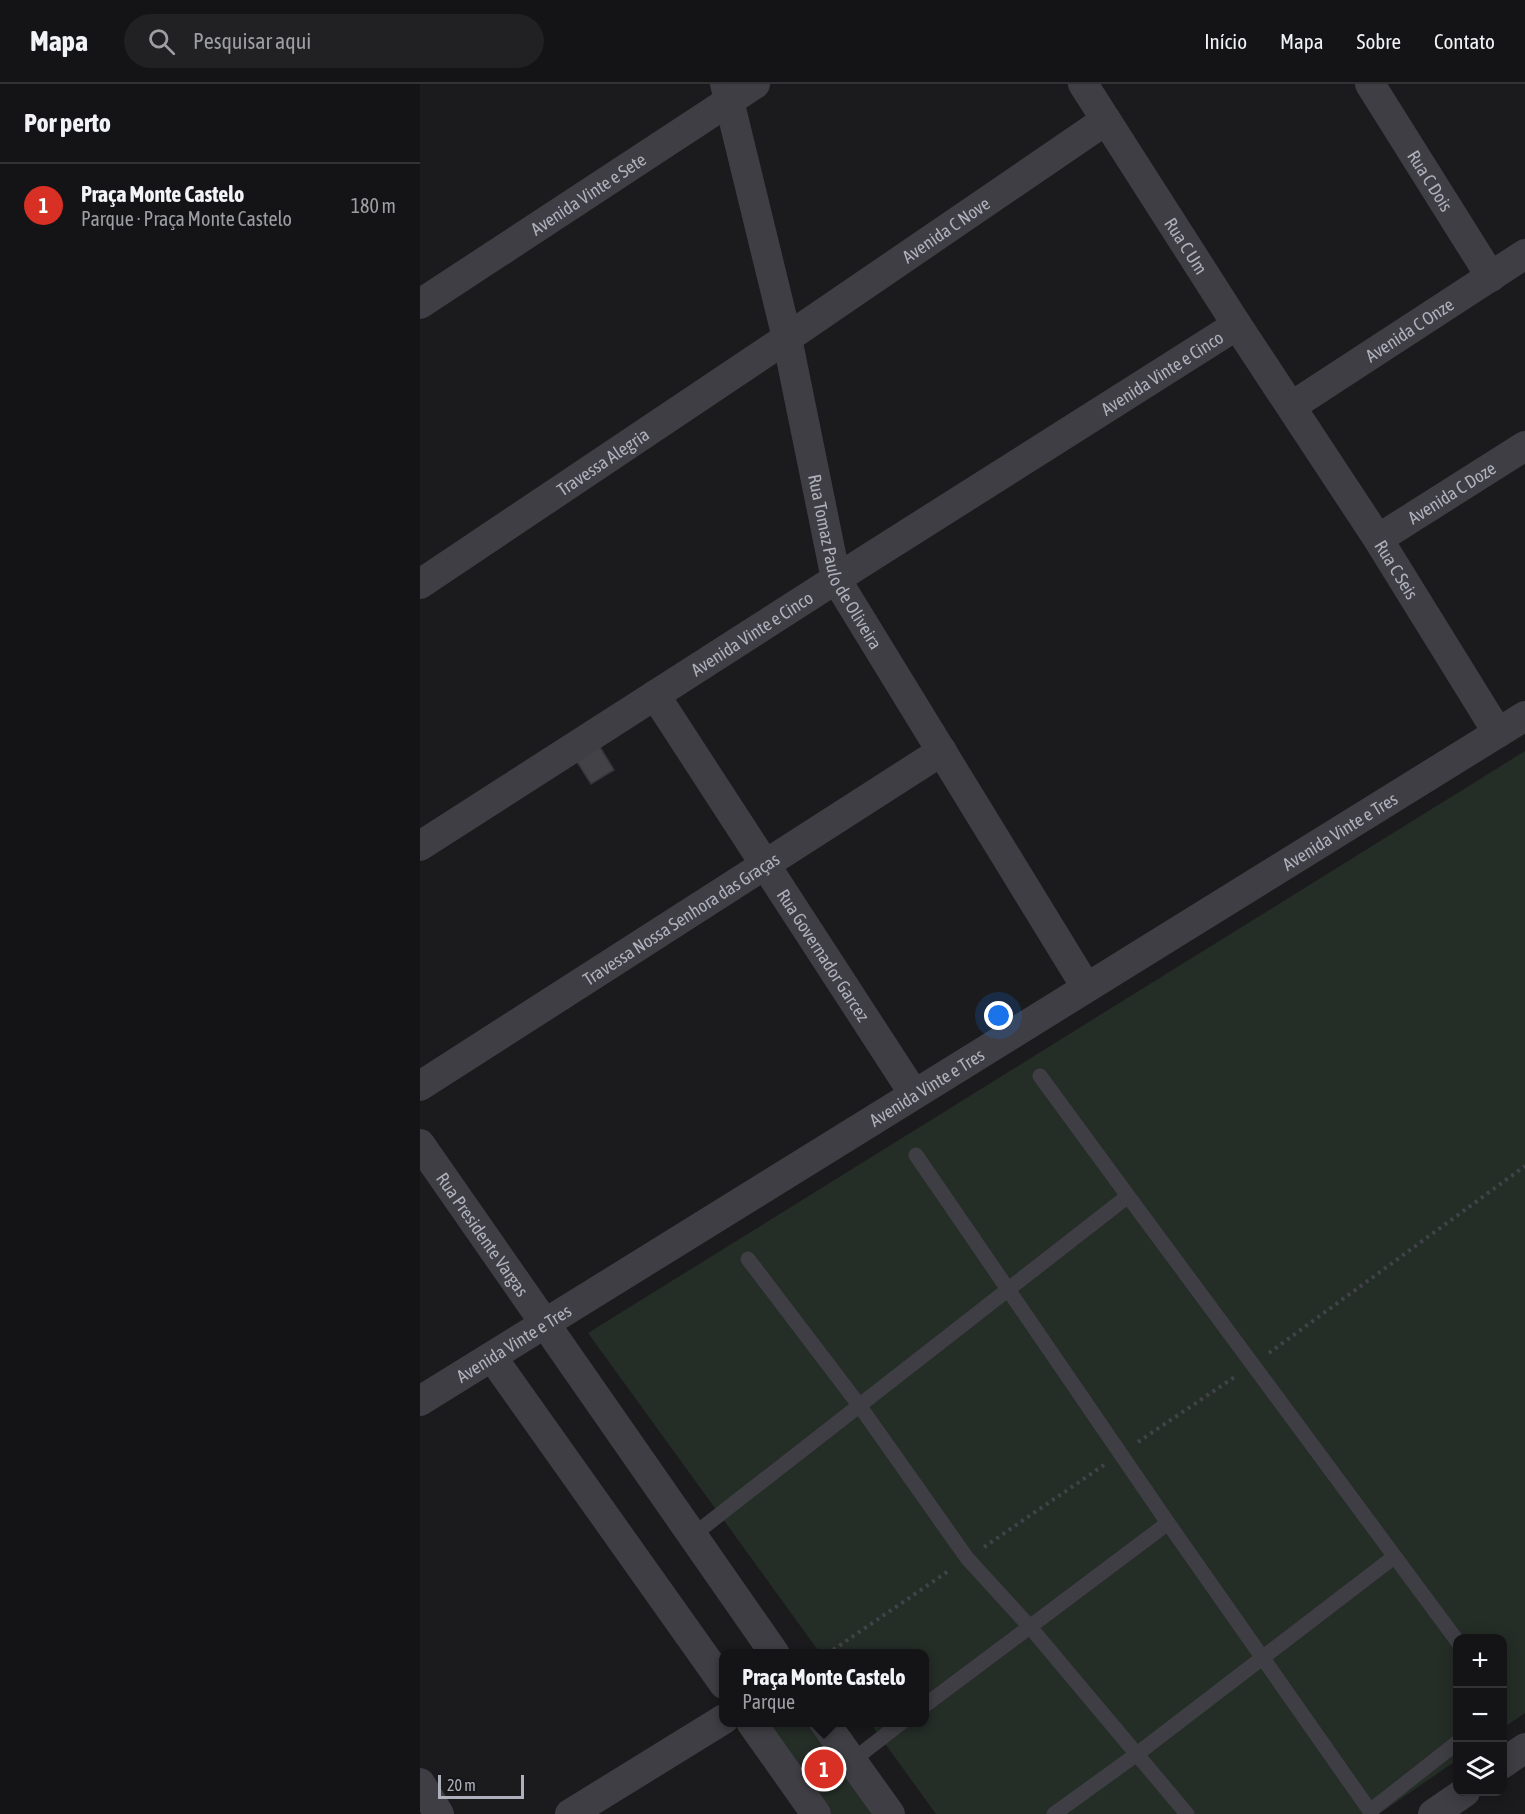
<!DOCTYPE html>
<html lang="pt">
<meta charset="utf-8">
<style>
body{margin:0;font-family:"Asap Condensed",sans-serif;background:#212123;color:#f1f3f6}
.controls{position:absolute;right:18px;bottom:18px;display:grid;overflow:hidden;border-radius:12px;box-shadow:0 3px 15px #0003}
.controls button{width:54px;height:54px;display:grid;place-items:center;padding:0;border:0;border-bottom:2px solid #333335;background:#141416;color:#f1f3f6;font:30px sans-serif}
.scale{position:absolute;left:18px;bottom:15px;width:86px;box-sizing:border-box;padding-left:6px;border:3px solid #aeb0bc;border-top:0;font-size:16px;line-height:21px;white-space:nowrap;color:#aeb0bc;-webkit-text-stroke:4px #161618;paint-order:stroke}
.you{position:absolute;left:579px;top:932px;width:21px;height:21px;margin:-15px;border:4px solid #fff;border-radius:50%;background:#1a73e8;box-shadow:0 0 0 9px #1a73e833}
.badge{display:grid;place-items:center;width:39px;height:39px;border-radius:50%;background:#d93025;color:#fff;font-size:20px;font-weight:700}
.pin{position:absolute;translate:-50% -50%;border:3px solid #fff;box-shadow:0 2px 6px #0006}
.popup{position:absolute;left:299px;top:1565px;width:210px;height:78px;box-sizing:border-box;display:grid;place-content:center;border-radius:12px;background:#141416;filter:drop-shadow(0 2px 4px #0005);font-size:20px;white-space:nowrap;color:#9d9ea1}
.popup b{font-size:22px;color:#f1f3f6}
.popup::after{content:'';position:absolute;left:50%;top:100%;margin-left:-12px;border:12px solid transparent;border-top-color:#141416}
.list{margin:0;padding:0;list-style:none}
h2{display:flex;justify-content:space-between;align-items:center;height:78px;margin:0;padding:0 24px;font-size:26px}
h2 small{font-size:20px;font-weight:400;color:#9d9ea1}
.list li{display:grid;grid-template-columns:39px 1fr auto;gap:18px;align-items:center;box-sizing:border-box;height:84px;padding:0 24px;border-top:2px solid #333335}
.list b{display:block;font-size:22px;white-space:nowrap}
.list p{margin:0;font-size:20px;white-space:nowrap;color:#9d9ea1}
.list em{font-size:20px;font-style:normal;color:#9d9ea1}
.icon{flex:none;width:33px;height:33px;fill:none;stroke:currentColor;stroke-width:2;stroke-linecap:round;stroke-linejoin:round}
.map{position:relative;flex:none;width:1105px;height:1730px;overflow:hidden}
header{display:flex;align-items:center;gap:36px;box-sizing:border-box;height:84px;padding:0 30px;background:#141416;border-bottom:2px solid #333335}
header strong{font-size:28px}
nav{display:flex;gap:33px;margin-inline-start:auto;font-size:21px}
.search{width:420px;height:54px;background:#212123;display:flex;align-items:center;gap:15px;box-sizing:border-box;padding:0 21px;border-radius:33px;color:#9d9ea1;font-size:22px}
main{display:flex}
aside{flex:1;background:#141416}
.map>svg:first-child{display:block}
.green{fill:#252d27}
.building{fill:#434347;stroke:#363539;stroke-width:1.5}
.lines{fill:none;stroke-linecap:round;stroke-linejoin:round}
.path{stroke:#424349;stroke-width:4;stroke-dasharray:3 4.5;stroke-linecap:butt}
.service{stroke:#3e3e44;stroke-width:15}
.minor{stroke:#3e3e44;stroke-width:30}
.labels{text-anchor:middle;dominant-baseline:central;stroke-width:5;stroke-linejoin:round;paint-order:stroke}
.street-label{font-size:18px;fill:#aeb0bc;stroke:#161618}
</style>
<header>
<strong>Mapa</strong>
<div class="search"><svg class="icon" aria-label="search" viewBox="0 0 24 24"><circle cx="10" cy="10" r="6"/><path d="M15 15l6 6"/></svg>Pesquisar aqui</div>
<nav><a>Início</a><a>Mapa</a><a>Sobre</a><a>Contato</a></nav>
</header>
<main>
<aside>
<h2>Por perto<small></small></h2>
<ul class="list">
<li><span class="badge">1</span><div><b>Praça Monte Castelo</b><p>Parque · Praça Monte Castelo</p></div><em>180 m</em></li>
</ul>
</aside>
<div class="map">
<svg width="1105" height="1730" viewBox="0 0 1105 1730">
<rect width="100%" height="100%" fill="#1b1b1d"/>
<path class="green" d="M1105,667V1629L1083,1644L1082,1554H1038L1037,1676L959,1730H516L450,1639L504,1638V1570L400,1569L168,1249Z
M351,1638L394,1639L460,1730H411L348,1640Z"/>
<path class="building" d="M177,658L194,686L171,700L154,673Z"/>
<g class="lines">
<path class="path" d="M849,1269L1105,1082
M718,1358L816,1292
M564,1463L684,1381
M407,1570L530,1486"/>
<path class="service" d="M620,992L708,1112
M496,1071L748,1439L504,1622
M328,1175L439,1321L547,1474L610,1543L767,1730
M748,1439L950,1727L1038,1658
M272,1452L708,1112L1038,1558
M432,1677L482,1638
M634,1730L717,1670L974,1473"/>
<g class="minor">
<path id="s1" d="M305,0L367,254L416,495L666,903"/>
<path id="s2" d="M663,0L817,241L958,455L1078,649"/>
<path id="s3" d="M950,0L1071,193"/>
<path id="s4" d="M0,220L335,0"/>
<path id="s5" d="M872,322L1105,170"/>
<path id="s6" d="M958,455L1105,362"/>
<path id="s7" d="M0,500L367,254L686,36"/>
<path id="s8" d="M235,611L494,1010"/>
<path id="s9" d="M0,762L416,495L817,241"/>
<path id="s10" d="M0,1002L522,667"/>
<path id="s11" d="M0,1060L355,1570"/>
<path d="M72,1273L304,1600"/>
<path id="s12" d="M0,1317L1105,632"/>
<path d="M331,1638L396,1730"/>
<path d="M404,1638L470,1730"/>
<path d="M1082,1680L1105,1664"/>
<path d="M0,1699L19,1730"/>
<path d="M150,1730L304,1635"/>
<path d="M1013,1730L1045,1708"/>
</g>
</g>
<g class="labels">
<g class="street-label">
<text stroke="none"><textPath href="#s3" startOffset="114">Rua C Dois</textPath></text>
<text stroke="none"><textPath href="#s4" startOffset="201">Avenida Vinte e Sete</textPath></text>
<text stroke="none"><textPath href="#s7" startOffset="634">Avenida C Nove</textPath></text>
<text stroke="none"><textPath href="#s2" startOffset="192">Rua C Um</textPath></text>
<text stroke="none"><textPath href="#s5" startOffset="140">Avenida C Onze</textPath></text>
<text stroke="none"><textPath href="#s9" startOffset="880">Avenida Vinte e Cinco</textPath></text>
<text stroke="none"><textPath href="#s7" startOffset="220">Travessa Alegria</textPath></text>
<text stroke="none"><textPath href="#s6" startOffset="87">Avenida C Doze</textPath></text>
<text stroke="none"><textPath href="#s1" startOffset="494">Rua Tomaz Paulo de Oliveira</textPath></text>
<text stroke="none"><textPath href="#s2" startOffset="578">Rua C Seis</textPath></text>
<text stroke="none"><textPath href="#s9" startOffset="394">Avenida Vinte e Cinco</textPath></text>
<text stroke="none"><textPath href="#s12" startOffset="1082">Avenida Vinte e Tres</textPath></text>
<text stroke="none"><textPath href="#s10" startOffset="310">Travessa Nossa Senhora das Graças</textPath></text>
<text stroke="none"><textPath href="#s8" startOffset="310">Rua Governador Garcez</textPath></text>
<text stroke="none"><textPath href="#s12" startOffset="596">Avenida Vinte e Tres</textPath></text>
<text stroke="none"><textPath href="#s11" startOffset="110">Rua Presidente Vargas</textPath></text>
<text stroke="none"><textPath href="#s12" startOffset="110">Avenida Vinte e Tres</textPath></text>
</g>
</g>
</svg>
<div class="controls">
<button>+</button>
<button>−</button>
<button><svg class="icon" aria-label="layers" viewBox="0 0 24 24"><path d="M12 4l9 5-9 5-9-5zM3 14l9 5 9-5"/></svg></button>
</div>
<div class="scale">20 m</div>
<div class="you"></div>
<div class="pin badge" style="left:404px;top:1685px">1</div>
<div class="popup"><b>Praça Monte Castelo</b>Parque</div>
</div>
</main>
